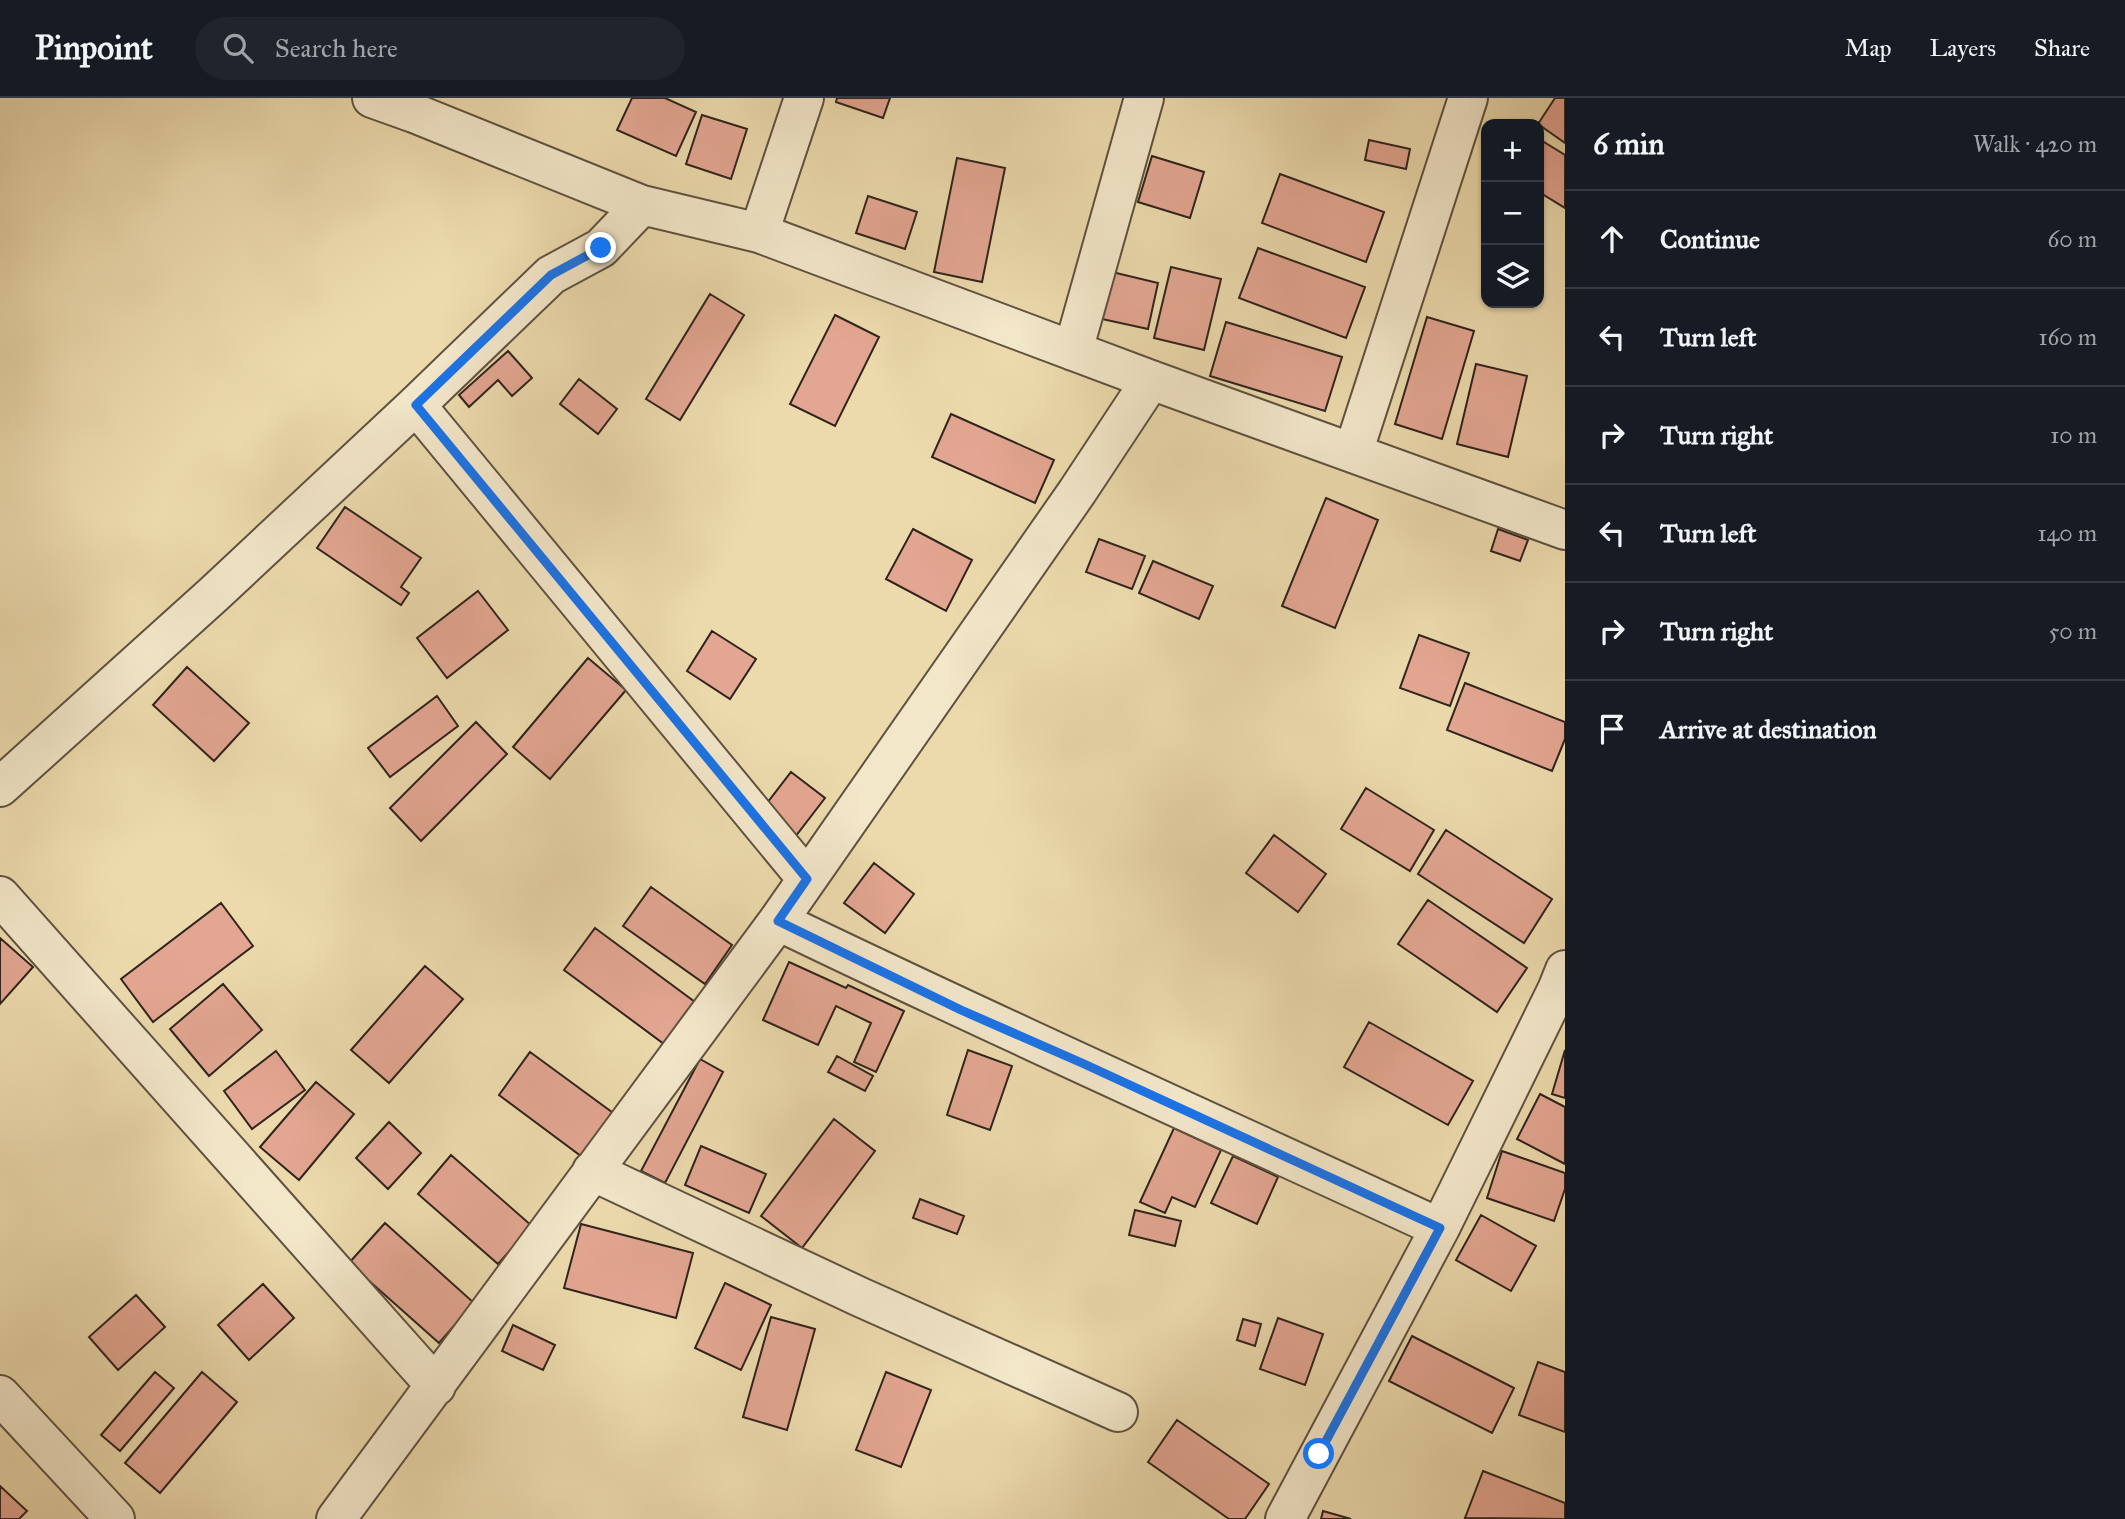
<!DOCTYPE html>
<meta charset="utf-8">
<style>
body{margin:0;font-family:"IM FELL Great Primer",serif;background:#20242c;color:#f1f3f6}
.controls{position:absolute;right:21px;top:21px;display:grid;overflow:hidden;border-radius:14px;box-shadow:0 2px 5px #0004}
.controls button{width:63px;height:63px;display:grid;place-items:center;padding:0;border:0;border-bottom:2px solid #363941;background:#171b24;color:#f1f3f6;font:35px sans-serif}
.stop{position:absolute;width:21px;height:21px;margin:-16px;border:5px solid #1a73e8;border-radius:50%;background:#fff}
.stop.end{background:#1a73e8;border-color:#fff;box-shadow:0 2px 7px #0008}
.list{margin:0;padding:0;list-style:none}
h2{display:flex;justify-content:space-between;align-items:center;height:91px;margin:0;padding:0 28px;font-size:30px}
h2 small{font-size:23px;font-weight:400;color:#9ea1a6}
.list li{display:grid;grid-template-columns:46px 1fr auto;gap:21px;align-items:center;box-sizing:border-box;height:98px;padding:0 28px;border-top:2px solid #363941}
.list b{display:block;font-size:26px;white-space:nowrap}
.list em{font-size:23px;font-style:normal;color:#9ea1a6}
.icon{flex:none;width:38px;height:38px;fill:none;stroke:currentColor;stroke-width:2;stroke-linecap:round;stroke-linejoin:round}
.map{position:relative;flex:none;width:1565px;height:1421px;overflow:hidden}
header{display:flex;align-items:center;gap:42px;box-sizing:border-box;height:98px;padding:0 35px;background:#171b24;border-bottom:2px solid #363941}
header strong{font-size:33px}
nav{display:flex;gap:38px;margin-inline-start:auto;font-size:24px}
.search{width:490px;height:63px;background:#20242c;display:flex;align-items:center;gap:18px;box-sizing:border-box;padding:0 24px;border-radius:38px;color:#9ea1a6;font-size:26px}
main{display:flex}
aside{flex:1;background:#171b24}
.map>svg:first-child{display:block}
.building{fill:#e3a692;stroke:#30241d;stroke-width:2}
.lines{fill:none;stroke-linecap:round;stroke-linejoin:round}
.minor-casing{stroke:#5f5241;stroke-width:42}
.minor{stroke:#f3e7ca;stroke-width:38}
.route{stroke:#1a73e8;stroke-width:9}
</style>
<header>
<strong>Pinpoint</strong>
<div class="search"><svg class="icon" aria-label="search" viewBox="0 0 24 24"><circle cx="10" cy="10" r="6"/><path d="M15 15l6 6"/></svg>Search here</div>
<nav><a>Map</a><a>Layers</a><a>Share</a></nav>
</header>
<main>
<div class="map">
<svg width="1565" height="1421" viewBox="0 0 1565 1421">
<rect width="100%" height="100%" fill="#ecdaad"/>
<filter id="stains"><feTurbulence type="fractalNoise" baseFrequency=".00286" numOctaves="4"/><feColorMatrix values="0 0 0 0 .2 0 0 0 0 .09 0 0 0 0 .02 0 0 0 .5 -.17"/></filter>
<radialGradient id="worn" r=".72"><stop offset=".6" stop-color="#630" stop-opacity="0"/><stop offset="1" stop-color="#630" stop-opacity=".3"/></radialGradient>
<path class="building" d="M632,0H665L696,14L676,58L617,32Z
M837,0H890L883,20L836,4Z
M1555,0H1565V45L1538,26Z
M702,17L747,31L731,81L686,66Z
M1539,41L1565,57V110L1539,94Z
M1369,42L1410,51L1406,71L1365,62Z
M1152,58L1204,74L1190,120L1138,104Z
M957,60L1005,70L982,184L934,174Z
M1280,76L1384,114L1366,164L1262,125Z
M868,98L917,114L905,151L856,135Z
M1258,150L1365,189L1346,240L1239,200Z
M1171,169L1221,181L1204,252L1154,240Z
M1112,174L1158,185L1148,231L1102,221Z
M710,196L744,217L680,322L646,301Z
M835,217L879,239L835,328L790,306Z
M1427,219L1474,233L1442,341L1395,326Z
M1226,224L1342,259L1325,313L1210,278Z
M508,253L532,280L512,298L498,282L469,309L459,297Z
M1476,266L1527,278L1508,359L1457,346Z
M579,281L617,311L598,336L560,306Z
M951,316L1054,362L1035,405L932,359Z
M1326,400L1378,422L1335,530L1282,508Z
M345,409L421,460L401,489L409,495L401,507L317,450Z
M913,431L972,462L946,513L886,481Z
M1498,431L1528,442L1520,463L1491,453Z
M1099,441L1145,458L1132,491L1086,474Z
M1153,463L1213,488L1199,521L1139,495Z
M478,493L508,532L447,580L417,540Z
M712,533L756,561L730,601L687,573Z
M1419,537L1469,555L1450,608L1400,590Z
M588,560L626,592L550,681L513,649Z
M187,569L249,625L214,663L153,607Z
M1465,585L1565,624V641L1552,673L1447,632Z
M437,598L458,628L390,679L368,650Z
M476,624L507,656L421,743L390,710Z
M791,674L825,700L795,739L761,713Z
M1366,690L1434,732L1410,773L1341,731Z
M1446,732L1552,801L1524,845L1418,776Z
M1274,737L1326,776L1298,814L1246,775Z
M874,765L914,796L885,835L844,805Z
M651,789L732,847L705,886L623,828Z
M1428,802L1527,870L1497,914L1398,846Z
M221,805L253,848L153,924L121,881Z
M595,830L695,904L664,946L564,872Z
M0,840L33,869L0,906Z
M789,864L846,890L848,887L904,913L876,974L854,964L871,925L836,908L818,947L763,922Z
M425,868L463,901L389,985L351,952Z
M223,886L262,932L209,978L170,931Z
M1369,924L1473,983L1448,1027L1344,969Z
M968,952L1012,968L990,1032L947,1017Z
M1565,952V1000L1552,996Z
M276,953L305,992L252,1031L224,993Z
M530,954L620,1020L589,1064L499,997Z
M837,958L873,978L865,993L828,974Z
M700,961L723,974L665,1085L641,1073Z
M316,984L354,1016L299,1082L260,1049Z
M1540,996L1565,1009V1066L1517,1041Z
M834,1021L875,1053L802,1150L761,1118Z
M389,1024L421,1055L388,1091L356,1060Z
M1174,1030L1221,1052L1195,1109L1172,1099L1165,1115L1140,1104Z
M701,1048L766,1076L749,1115L685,1087Z
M1502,1053L1565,1075V1091L1554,1123L1487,1100Z
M451,1057L532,1128L498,1166L418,1096Z
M1233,1058L1278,1079L1257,1126L1211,1105Z
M920,1101L964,1118L957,1136L913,1120Z
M1135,1112L1181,1123L1175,1148L1129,1137Z
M1481,1117L1536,1148L1511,1193L1456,1162Z
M385,1125L474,1205L439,1245L349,1165Z
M581,1126L693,1155L676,1220L564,1190Z
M725,1185L771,1207L741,1272L695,1250Z
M263,1186L294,1220L249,1262L218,1227Z
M136,1197L165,1229L118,1272L89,1239Z
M771,1219L815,1231L787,1332L743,1319Z
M1278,1220L1323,1236L1305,1287L1260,1271Z
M1243,1221L1261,1226L1255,1248L1237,1242Z
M513,1227L555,1247L543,1272L502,1253Z
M1412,1238L1514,1290L1492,1335L1389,1283Z
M1538,1264L1565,1274V1334L1519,1317Z
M155,1274L174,1290L120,1353L101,1337Z
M202,1274L237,1304L160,1395L125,1365Z
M886,1274L931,1292L901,1369L856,1352Z
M1177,1322L1269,1386L1245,1421H1229L1148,1364Z
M1483,1373L1565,1405V1421L1465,1420Z
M0,1388L27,1413L19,1421H0Z
M1323,1413L1351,1421H1321Z"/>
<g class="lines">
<g class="minor-casing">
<path id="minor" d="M372,0L414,15L642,107L759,135L1151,282L1565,432
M759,135L804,0
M1073,253L1144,0
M416,307L807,781
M1353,355L1468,0
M0,689L214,496L416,307L551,177L601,150L642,107
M0,798L436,1288
M778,823C997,929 1219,1028 1440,1130
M592,1073L860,1199L1118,1314
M0,1297L115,1421
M336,1421L778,823L1077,394L1151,282
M1285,1421L1440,1130L1557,892L1565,872"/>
</g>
<use href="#minor" class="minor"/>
</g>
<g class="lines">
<path class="route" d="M601,150L551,177L416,307L807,781L778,823L961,912L1082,965L1440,1130L1319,1356"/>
</g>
<rect width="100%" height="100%" filter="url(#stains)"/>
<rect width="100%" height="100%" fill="url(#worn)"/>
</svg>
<div class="controls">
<button>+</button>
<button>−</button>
<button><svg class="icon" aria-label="layers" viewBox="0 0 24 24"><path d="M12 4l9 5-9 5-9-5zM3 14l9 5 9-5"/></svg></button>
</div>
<div class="stop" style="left:1319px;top:1356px"></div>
<div class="stop end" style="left:601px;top:150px"></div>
</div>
<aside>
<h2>6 min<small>Walk · 420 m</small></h2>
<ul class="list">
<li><svg class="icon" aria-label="ahead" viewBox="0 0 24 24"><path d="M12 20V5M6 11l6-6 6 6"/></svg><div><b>Continue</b></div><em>60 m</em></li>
<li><svg class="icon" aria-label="left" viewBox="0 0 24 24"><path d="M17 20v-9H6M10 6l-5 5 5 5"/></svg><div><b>Turn left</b></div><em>160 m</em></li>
<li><svg class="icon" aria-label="right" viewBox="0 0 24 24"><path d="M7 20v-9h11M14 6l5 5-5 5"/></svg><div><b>Turn right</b></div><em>10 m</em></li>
<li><svg class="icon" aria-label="left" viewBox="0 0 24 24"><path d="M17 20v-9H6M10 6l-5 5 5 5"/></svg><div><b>Turn left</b></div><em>140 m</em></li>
<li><svg class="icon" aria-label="right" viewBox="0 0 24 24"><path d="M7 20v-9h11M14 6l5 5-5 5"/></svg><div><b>Turn right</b></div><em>50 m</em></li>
<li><svg class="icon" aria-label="arrive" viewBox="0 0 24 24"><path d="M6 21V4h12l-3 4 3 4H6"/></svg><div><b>Arrive at destination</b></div></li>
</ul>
</aside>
</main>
